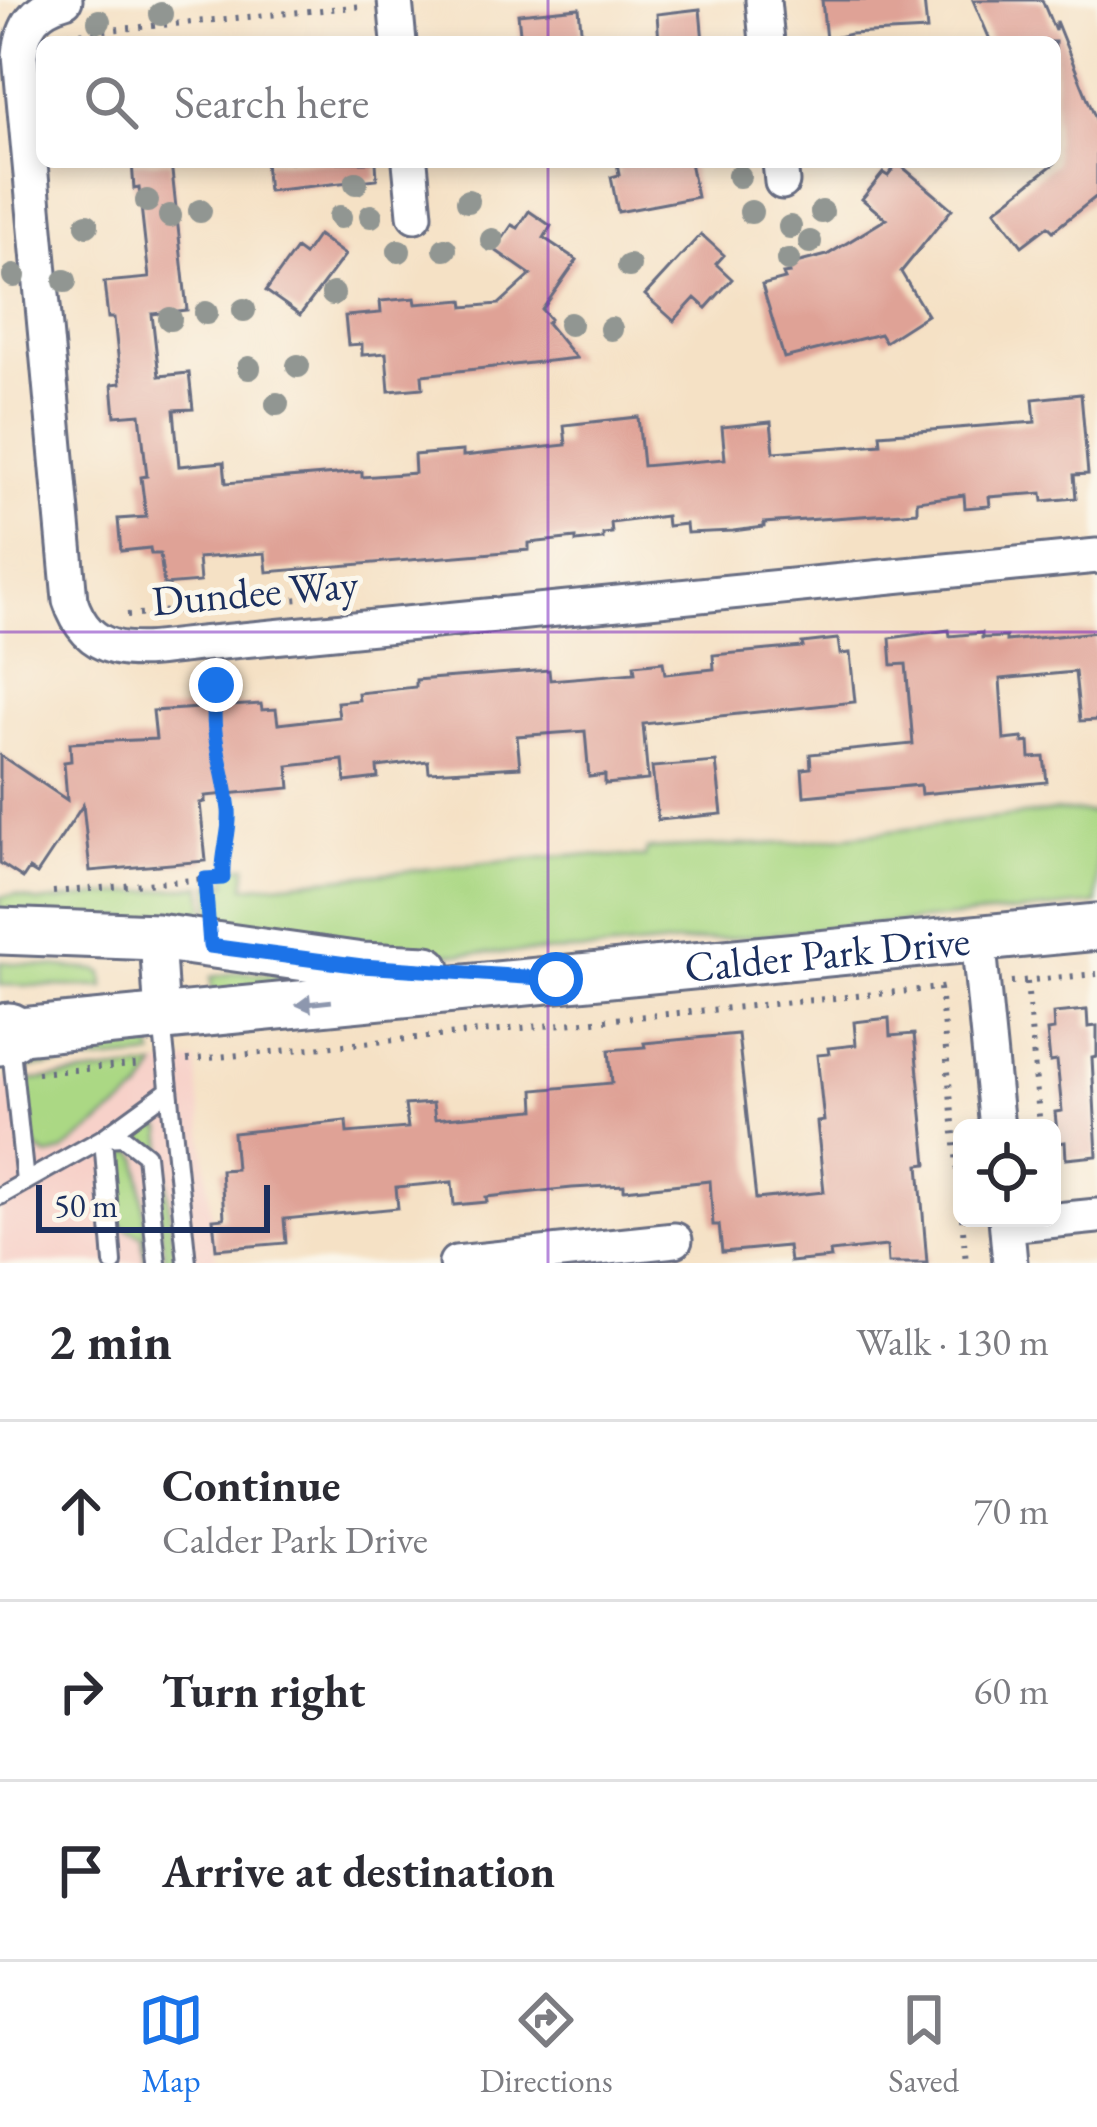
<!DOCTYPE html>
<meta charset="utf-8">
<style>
body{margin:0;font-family:"EB Garamond",serif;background:#f7f7f7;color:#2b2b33}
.controls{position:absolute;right:36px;bottom:36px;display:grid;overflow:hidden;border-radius:18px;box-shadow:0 6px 18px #0003}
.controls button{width:108px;height:108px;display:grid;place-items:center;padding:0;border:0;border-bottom:3px solid #e1e1e2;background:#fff;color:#2b2b33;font:60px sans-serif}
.scale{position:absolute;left:36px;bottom:30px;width:234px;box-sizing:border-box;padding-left:12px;border:6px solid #1b2f5e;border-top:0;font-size:33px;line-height:42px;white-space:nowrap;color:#1b2f5e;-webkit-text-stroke:9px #fbf7ec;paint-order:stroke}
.stop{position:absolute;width:36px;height:36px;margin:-27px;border:9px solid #1a73e8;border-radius:50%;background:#fff}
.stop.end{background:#1a73e8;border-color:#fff;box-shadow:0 3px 12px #0008}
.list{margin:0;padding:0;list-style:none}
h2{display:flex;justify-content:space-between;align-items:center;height:156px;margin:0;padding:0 48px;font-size:51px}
h2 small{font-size:39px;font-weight:400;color:#7c7c81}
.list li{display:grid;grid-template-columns:78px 1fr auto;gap:36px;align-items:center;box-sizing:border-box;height:180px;padding:0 48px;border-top:3px solid #e1e1e2}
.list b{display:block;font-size:45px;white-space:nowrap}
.list p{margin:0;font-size:39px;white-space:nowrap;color:#7c7c81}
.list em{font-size:39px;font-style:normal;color:#7c7c81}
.icon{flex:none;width:66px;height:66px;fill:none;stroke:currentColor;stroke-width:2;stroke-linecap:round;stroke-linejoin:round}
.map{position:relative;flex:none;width:1097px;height:1263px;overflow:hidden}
.search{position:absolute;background:#fff;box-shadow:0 6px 18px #0003;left:36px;right:36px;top:36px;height:132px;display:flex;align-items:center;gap:30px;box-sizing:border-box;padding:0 42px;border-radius:18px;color:#7c7c81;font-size:45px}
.sheet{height:696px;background:#fff}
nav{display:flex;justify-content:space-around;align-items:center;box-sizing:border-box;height:168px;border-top:3px solid #e1e1e2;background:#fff;font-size:33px;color:#7c7c81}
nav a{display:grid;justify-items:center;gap:6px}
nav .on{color:#1a73e8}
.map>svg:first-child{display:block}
.built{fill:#f7d1c9}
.green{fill:#abd884;stroke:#638471;stroke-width:3}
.building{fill:#dfa296}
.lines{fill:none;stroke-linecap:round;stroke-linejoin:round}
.lane-casing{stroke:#676d82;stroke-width:22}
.street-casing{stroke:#676d82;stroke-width:39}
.secondary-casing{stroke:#676d82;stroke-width:51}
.highway-casing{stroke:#676d82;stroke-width:63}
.path{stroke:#676d82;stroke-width:6;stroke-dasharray:3 9;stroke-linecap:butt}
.lane{stroke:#fff;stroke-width:16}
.street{stroke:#fff;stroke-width:33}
.secondary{stroke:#fff;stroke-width:45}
.highway{stroke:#fff;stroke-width:57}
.tree{fill:#919692}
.oneway{fill:#8d97ae}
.route{stroke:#1a73e8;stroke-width:15}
.grid{fill:none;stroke:#7b2cbf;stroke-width:3;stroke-opacity:0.55}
.labels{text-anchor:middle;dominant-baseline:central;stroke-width:10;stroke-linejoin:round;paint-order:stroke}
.street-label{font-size:42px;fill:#1b2f5e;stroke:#fbf7ec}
</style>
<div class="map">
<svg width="1097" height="1263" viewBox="0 0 1097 1263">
<rect width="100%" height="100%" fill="#fbf7ec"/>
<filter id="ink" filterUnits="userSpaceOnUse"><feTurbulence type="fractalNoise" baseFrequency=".00833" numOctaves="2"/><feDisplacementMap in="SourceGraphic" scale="24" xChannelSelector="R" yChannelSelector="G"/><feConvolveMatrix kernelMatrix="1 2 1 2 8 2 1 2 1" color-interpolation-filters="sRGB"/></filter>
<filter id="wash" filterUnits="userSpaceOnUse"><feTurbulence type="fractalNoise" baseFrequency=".004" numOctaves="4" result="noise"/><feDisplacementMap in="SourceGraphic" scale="48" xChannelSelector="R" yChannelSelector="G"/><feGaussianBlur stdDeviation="2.7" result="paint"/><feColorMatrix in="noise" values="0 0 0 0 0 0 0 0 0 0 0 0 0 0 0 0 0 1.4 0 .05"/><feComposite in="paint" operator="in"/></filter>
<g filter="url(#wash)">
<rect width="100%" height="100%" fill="#f5e1c5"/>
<path class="built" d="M196,1061L216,1263H0V1080Z"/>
<path class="green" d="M1057,811L1097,813V904L604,950L457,954L368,949L211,928L210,885L227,884V868L246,866L245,887L567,855L645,857L647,849L792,843Z
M202,886L206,916H199L197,925L0,912V897L15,895L39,902Z
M0,962L96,970L103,973L104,987L0,985Z
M240,972L354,982L212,994L211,977Z
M146,1040L150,1041L154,1056L24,1068L28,1052L89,1046L94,1050V1046Z
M156,1067L142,1091L62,1152L48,1156L32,1146L25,1081Z
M152,1123L162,1129L174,1263H165L154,1154L138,1133Z
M133,1151L139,1158L148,1263H145L142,1236L112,1221L111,1192L127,1152Z"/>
<g id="blocks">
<path class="building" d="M822,0H924L927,30L850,34L826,40Z
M973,0H1042L1055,31L1056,21L1097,122V196L1053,231L1048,226L1022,246L995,210L1055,163V42H991Z
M579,8L582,40L521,42L518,14Z
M700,9L703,42H659L657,14Z
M132,162H171L187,310L152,314L159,376L189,373L193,409L174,410L179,466L224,462L226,483L362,472V477L415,473L414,455L463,451V456L566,445L564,425L638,417L643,466L725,459L722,427L771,422L774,452L881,444L880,434L1035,422L1033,399L1081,394L1088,474L1074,475L1076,498L1043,501L1042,493L989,497L990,506L965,508L964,495L917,501V512L764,523V527L733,531L687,533L686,524L667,526L666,516L611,523L612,533L603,534V539L576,542V538L529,543V550L267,572L265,553L198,558L200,582L164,585L160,554H151L150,548L121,551L118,519L146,517L141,477L147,476L140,414L115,416L112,384L121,383L114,318H108L104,282L149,278L139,188L134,189Z
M265,162H376L377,179L268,191Z
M617,162H690L697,197L618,212L611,177L619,175Z
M898,163L952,209L901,272L927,315L885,342L880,334L784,358L762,285L785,279L783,274L790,273L788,265L827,255L886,219L862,199L883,173L888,176Z
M529,211L551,226L544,238L577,260L542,310L550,319L547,323L576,358L422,375L423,388L389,391L386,353L362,355V344L348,345L345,316L381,313L380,301L415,298L416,304L463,300L464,307L499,304L531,275L495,250L512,225L518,228Z
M701,234L724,255L716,264L732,279L706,308L695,298L674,321L645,295Z
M318,235L345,255L300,315L266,291L296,249L304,255Z
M949,630L950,636L982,633V638L1006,637V641L1097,632V720L1080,721L1075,672L1000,679L1004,740L1023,738V743L1029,742L1030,758L1044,757L1047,782L921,794L920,785L804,796L802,769L811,768L810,754L913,744L906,664L892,665L890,638Z
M838,639L840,654L850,653L855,702L643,724L648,780L605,784V775L589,777L585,731L517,736L520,767L429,772L428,761L377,767L378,778L345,782L343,760L288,766L290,788L205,796V802L200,803L206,861L90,871L83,805L37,874L29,869L23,878L0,863V755L67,800L64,762L71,761L70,743L156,739L153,711L261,704L262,710L276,709L278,724L339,717L337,702L359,700L358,693L416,687V680L549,670L550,680L635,673L634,665L663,662L665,674L714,669L713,655L803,647L802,643Z
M716,762L722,814L658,820L652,767Z
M1087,1010L1088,1027L1097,1026V1057L1092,1058L1097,1156L1066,1159L1065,1142L1058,1143L1055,1112L1062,1111L1057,1061L1050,1062L1047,1031L1054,1030L1053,1013Z
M889,1018L890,1036L914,1034L927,1164L919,1165L927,1263H888L887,1246L830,1252L831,1258L790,1262L788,1246L722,1252L719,1225H713L710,1181L624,1190V1185L572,1188L486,1197L487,1202L454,1205L452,1182L396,1187L398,1208L284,1219L286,1243L216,1249L213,1219L224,1218L221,1170L236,1169L233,1133L346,1121L347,1133L408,1128L405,1105L433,1103L435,1119L535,1110L534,1090L612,1083L609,1050L645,1047L644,1043L738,1034L756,1199L824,1192L817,1122L824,1121L817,1055L829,1054L828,1048L856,1045L854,1022Z"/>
</g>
</g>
<g filter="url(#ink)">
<use href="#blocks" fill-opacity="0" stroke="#676d82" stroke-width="3"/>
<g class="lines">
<g class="lane-casing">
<path id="lane" d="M162,1020L187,1263
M10,1039L25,1182
M103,1138L123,1137L146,1155L157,1263
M103,1138L113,1263
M0,1196L103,1138L169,1090"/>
</g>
<g class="street-casing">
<path id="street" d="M65,0C35,8 23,25 20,55L70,600C92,670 153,647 211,643L1097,556
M395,0L399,42
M763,0L767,42
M410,162L415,215
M780,162L782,182
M157,937L162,1019
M978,937L997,1128
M1006,1218L1010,1263
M1007,1225L1097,1216
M456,1263L675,1240"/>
</g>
<g class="secondary-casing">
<g id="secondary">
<path d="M0,931L157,937L362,966L427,969"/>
<path id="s1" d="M0,1033L1097,927"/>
</g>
</g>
<g class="highway-casing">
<path id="highway" d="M0,1036L9,1032"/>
</g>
<path class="path" d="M60,42L67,34L364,6
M127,615L323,597
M53,892L205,879
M208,906L205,879L223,878L230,817L212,736L215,675
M1011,982L1097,974
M1027,982L1040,1128
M940,988L962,1217
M187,1060L950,987
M37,1073L144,1064
M962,1218L966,1263"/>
<use href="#lane" class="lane"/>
<use href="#street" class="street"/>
<use href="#secondary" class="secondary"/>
<use href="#highway" class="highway"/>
</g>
<g class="tree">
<circle cx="161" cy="14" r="12"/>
<circle cx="99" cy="21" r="12"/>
<circle cx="739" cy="176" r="12"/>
<circle cx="356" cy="183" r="12"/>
<circle cx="147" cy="201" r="12"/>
<circle cx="468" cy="201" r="12"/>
<circle cx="200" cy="211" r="12"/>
<circle cx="751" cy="212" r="12"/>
<circle cx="822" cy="212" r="12"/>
<circle cx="170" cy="216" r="12"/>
<circle cx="371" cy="216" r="12"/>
<circle cx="340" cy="217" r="12"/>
<circle cx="87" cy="225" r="12"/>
<circle cx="790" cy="227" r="12"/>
<circle cx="492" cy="240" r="12"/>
<circle cx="810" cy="242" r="12"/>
<circle cx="445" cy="249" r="12"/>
<circle cx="399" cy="251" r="12"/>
<circle cx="788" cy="260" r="12"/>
<circle cx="629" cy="266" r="12"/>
<circle cx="14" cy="276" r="12"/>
<circle cx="65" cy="281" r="12"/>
<circle cx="333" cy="294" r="12"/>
<circle cx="244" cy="310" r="12"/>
<circle cx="206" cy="313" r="12"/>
<circle cx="170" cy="319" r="12"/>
<circle cx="570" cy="324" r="12"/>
<circle cx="611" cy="329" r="12"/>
<circle cx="298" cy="366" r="12"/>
<circle cx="249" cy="368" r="12"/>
<circle cx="277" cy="404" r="12"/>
</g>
<defs><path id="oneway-solid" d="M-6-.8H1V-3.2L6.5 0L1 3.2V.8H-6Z" transform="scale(3)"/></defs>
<use class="oneway" href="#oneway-solid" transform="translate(314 1003) rotate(174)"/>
</g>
<g class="lines" filter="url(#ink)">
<path class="route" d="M216,685C209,741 223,759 229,810C231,833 221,855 223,878L205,879L210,946L362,966L556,979"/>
</g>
<path class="grid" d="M548,0V42M548,162V1263M0,632H1097"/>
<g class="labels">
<g class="street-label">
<text transform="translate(255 592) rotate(-5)">Dundee Way</text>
<text stroke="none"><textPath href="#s1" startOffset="831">Calder Park Drive</textPath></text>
</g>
</g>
</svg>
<div class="controls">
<button><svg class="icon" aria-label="locate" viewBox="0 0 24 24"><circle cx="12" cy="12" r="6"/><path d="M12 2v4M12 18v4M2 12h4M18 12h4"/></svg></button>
</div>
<div class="scale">50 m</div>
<div class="stop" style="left:556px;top:979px"></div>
<div class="stop end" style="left:216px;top:685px"></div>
<div class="search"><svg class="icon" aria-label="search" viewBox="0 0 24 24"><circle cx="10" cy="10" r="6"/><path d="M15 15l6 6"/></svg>Search here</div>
</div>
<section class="sheet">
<h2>2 min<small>Walk · 130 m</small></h2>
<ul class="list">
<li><svg class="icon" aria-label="ahead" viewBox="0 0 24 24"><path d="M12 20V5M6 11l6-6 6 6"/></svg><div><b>Continue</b><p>Calder Park Drive</p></div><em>70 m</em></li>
<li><svg class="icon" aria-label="right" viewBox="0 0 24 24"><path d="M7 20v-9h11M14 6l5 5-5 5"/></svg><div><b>Turn right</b></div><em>60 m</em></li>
<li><svg class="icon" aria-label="arrive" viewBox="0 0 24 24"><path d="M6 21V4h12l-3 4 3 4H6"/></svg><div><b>Arrive at destination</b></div></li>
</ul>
</section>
<nav>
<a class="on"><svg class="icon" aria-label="map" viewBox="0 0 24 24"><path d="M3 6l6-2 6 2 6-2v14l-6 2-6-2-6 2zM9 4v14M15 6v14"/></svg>Map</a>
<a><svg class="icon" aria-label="directions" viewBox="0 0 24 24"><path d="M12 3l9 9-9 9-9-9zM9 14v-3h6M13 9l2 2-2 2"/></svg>Directions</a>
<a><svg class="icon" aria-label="saved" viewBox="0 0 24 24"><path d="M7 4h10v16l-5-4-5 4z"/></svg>Saved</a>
</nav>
